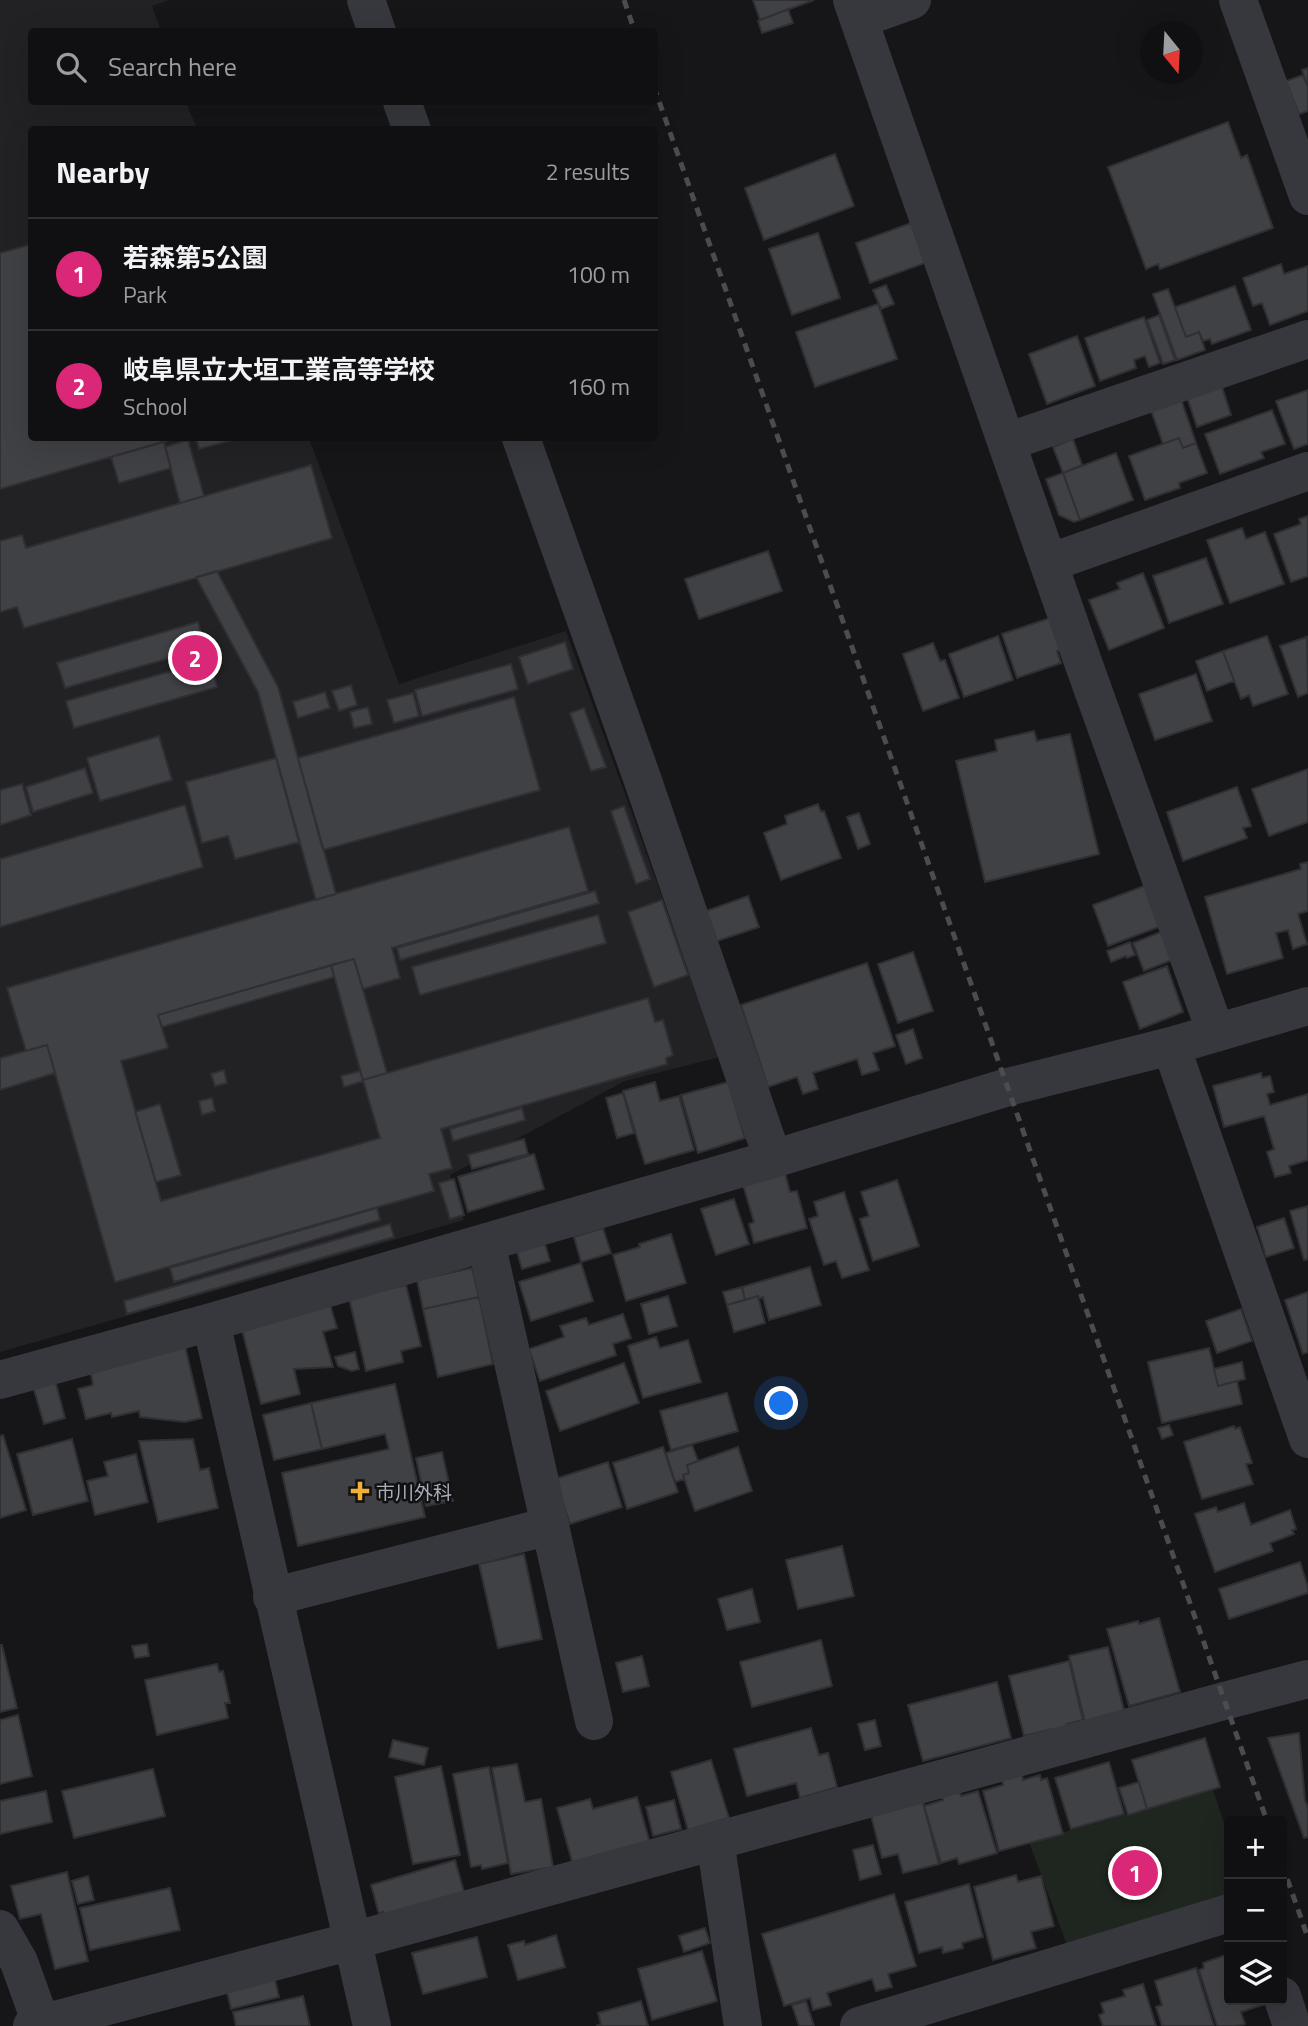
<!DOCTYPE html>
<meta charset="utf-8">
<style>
body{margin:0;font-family:"Titillium Web","Noto Sans JP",sans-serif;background:#19191b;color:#f1f3f6}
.controls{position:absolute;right:21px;bottom:21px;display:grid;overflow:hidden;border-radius:7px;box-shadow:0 7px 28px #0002}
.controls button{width:63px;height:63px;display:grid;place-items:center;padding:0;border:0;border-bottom:2px solid #303032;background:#101012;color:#f1f3f6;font:35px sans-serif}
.compass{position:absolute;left:1140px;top:21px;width:63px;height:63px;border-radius:50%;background:#101012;box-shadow:0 7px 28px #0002;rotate:162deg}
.you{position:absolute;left:782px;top:1404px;width:24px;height:24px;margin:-18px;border:5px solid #fff;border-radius:50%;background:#1a73e8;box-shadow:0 0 0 10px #1a73e833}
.badge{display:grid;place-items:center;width:46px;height:46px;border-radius:50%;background:#db2777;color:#fff;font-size:23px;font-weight:700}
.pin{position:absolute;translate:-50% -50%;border:4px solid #fff;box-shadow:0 2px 7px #0006}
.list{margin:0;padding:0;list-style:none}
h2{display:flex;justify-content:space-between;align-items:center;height:91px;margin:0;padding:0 28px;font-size:30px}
h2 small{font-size:23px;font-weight:400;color:#9c9d9f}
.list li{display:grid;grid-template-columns:46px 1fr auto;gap:21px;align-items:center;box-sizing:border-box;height:112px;padding:0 28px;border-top:2px solid #303032}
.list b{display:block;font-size:26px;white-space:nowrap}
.list p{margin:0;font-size:23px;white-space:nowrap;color:#9c9d9f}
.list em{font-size:23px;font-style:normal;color:#9c9d9f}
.icon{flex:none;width:38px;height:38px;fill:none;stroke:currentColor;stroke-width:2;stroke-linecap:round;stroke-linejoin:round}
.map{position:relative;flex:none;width:1308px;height:2026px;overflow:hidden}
.search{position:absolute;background:#101012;box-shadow:0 7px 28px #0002;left:28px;top:28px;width:630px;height:77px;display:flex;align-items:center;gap:18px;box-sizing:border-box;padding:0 24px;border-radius:7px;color:#9c9d9f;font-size:26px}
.panel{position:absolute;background:#101012;box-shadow:0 7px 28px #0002;left:28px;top:126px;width:630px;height:315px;border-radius:7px}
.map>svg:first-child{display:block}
.built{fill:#222225}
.green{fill:#1e261f}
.building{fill:#404145;stroke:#303034;stroke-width:2}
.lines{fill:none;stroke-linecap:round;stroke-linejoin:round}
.street{stroke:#37383d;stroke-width:38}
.rail{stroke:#4a4c52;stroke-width:5;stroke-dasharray:9 7;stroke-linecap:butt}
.poi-dot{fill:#f2b134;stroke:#111113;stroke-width:2.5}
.labels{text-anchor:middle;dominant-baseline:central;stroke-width:5;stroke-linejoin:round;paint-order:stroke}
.poi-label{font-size:19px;fill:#a8adb8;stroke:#111113;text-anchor:start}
</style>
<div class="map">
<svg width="1308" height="2026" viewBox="0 0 1308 2026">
<rect width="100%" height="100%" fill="#161618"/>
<path class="built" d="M0,0H169L152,6L161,31L32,32V102H186L197,129L32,130V438H309L399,684L566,631L720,1057L625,1081L450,1175L464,1220L0,1352Z"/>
<path class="green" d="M1213,1790L1229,1837V1904L1070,1953L1029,1842Z"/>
<path class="building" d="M753,0H814L760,20Z
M788,9L793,23L762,33L758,21Z
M1308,68V87L1302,70Z
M1303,75L1308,87V111L1299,114L1286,81Z
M1228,122L1241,158L1247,155L1273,228L1160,269L1158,264L1146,269L1108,167Z
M835,154L854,206L764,240L745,188Z
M911,223L925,263L870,283L856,243Z
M818,233L840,298L792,315L769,249Z
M32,244V438H176L0,489V253Z
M1281,264L1284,274L1308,266V311L1270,325L1262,303L1253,306L1243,278Z
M886,285L894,304L881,309L873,290Z
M1235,286L1251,330L1212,344L1210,339L1203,341L1199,332L1186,337L1175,307Z
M1168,289L1186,337L1199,332L1205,350L1177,360L1153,294Z
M878,304L897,359L815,387L796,332Z
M1159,315L1175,360L1163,364L1147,320Z
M1144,317L1160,363L1149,367L1145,356L1134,360L1136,368L1100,381L1085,338Z
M1077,336L1095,386L1047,404L1029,354Z
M1221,384L1231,415L1197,427L1187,397Z
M1308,390V444L1294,449L1276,401Z
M1181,399L1196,443L1183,448L1179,438L1163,444L1151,410Z
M1272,410L1285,444L1261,452L1264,458L1220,474L1205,434Z
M196,438H241L199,449Z
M1179,438L1183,448L1196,443L1207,473L1179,483L1180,488L1145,500L1129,456Z
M1073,439L1082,465L1063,473L1053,447Z
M188,440L204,496L180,503L165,447Z
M164,442L171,468L119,483L111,457Z
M1116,453L1133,500L1080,520L1063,473Z
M311,465L332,538L24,628L17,607L0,612V541L22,535L26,548Z
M1063,473L1080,520L1074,522L1059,515L1046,479Z
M1308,516V576L1291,582L1274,534L1301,524L1299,519Z
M1242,528L1246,539L1265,532L1284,584L1230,603L1207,540Z
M768,551L782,591L699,619L685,579Z
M1206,558L1223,604L1169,623L1153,576Z
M217,571L278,687L336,894L316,900L258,692L196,577Z
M1143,573L1164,628L1109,650L1089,600L1120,589L1117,583Z
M1050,618L1061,650L1057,651L1061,663L1017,678L1002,634Z
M198,622L205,648L65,688L57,663Z
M998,636L1013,680L964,697L949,654Z
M1267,636L1288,694L1253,706L1249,695L1241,699L1223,651Z
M1307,637L1308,693L1298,697L1280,646Z
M565,642L573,669L528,684L519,657Z
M933,643L940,661L945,660L959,698L923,711L903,654Z
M1223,651L1234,681L1207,691L1196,661Z
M210,660L217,687L74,728L66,701Z
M511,664L518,689L422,716L415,690Z
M1196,674L1212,721L1155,740L1139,694Z
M351,685L357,705L339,711L332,691Z
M325,692L330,708L298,718L293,702Z
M413,693L419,716L394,723L387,700Z
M514,697L540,790L323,850L298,758Z
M368,707L372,724L354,728L350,712Z
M584,708L606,767L591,771L570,713Z
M1034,731L1037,741L1070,734L1099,854L985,882L956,761L997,751L995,740Z
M159,736L172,780L100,801L87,758Z
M276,758L299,842L235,859L228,836L202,843L186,782Z
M85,768L93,793L33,812L26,787Z
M1308,769V822L1269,836L1252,789Z
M22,784L31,815L0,825V790Z
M1237,787L1251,826L1243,828L1247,838L1183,861L1167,812Z
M818,804L821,812L824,811L841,858L781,880L764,833L787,824L785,816Z
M185,805L203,867L0,927V859Z
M624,806L650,879L636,884L611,811Z
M859,813L870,844L858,849L847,817Z
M569,827L588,891L392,948L400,978L363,989L354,959L158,1015L168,1048L121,1061L161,1201L380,1138L363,1080L648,998L655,1022L663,1020L673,1055L666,1058L667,1064L441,1129L452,1168L429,1174L434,1191L115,1282L47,1045L26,1051L7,988Z
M1308,862V911L1298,914L1307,944L1293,949L1288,930L1276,933L1283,958L1227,974L1205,897L1301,869L1300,864Z
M1144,886L1159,927L1108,946L1093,905Z
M595,891L599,903L400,960L397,948Z
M748,896L759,927L717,941L706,911Z
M662,900L688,975L654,987L628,912Z
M598,915L606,943L420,995L412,967Z
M1161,932L1172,960L1144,971L1133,943Z
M1130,942L1135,955L1127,958L1126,956L1111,962L1107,951Z
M913,952L933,1011L898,1023L878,964Z
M354,959L387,1073L363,1080L331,965Z
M867,963L895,1046L873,1053L879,1070L862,1075L857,1059L813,1073L818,1089L803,1094L797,1077L768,1087L741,1005Z
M331,965L334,977L162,1027L158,1015Z
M1167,966L1183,1012L1140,1029L1123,982Z
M913,1029L922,1058L906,1064L896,1035Z
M47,1045L55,1073L0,1090V1058Z
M224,1070L227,1083L215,1086L211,1074Z
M360,1071L363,1081L344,1087L341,1076Z
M1261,1073L1262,1078L1270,1076L1274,1092L1267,1094L1270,1105L1308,1094V1160L1289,1166L1291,1173L1275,1177L1267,1152L1274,1149L1264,1116L1224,1127L1213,1086Z
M655,1082L660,1101L679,1096L694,1150L645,1164L623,1091Z
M728,1082L745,1138L698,1153L681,1095Z
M623,1093L634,1133L617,1138L606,1098Z
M212,1098L215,1111L202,1115L199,1101Z
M160,1104L181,1175L156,1182L135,1112Z
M522,1108L525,1120L453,1141L450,1129Z
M524,1139L528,1154L472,1169L468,1155Z
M534,1154L544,1189L468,1212L458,1177Z
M785,1173L790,1192L797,1191L807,1228L754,1243L749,1224L754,1222L743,1185Z
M454,1179L464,1215L450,1219L439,1183Z
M897,1180L919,1246L873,1261L860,1219L869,1216L861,1192Z
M844,1192L869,1270L842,1278L836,1261L824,1265L809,1219L818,1216L814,1202Z
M734,1199L749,1244L716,1255L701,1209Z
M1308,1206V1259L1304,1260L1290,1211Z
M377,1208L380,1220L174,1282L170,1268Z
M1284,1218L1294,1248L1266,1257L1257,1227Z
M390,1224L394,1237L127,1314L124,1301Z
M603,1228L611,1253L581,1262L574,1237Z
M671,1234L686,1283L626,1301L613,1255L640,1247L639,1244Z
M545,1244L550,1261L522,1269L517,1252Z
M581,1263L593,1301L531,1321L519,1282Z
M810,1267L821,1305L769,1320L763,1297L758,1299V1296L745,1300L742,1287Z
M472,1268L479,1297L423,1309L417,1280Z
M406,1285L421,1346L401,1351L403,1362L366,1371L349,1298Z
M742,1287L745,1300L727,1305L723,1292Z
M1308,1292V1352L1303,1354L1285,1300Z
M668,1296L677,1326L649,1334L641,1304Z
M758,1296L765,1323L734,1332L727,1305Z
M479,1297L493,1364L438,1377L423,1309Z
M329,1301L337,1328L323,1332L333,1367L294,1369L300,1394L261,1404L240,1322Z
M1241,1309L1252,1341L1217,1353L1206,1321Z
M623,1314L631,1338L613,1344L616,1355L540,1381L529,1349L564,1337L560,1326L586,1318L589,1325Z
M656,1337L660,1348L688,1340L701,1382L643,1398L628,1346Z
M185,1346L202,1418L185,1422L140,1417L139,1411L112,1417L111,1413L86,1419L78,1389L93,1385L90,1369Z
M1209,1348L1218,1386L1237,1381L1242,1404L1162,1423L1148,1362Z
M355,1352L359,1369L352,1371L338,1366L335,1357Z
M1242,1362L1245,1379L1218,1386L1214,1369Z
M624,1363L639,1403L560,1431L546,1391Z
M54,1376L65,1418L44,1424L32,1383Z
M395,1384L425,1517L298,1546L282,1473L389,1449L385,1434L322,1449L311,1403Z
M727,1393L738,1431L671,1450L660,1411Z
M311,1403L322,1449L274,1460L263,1415Z
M1169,1425L1173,1435L1162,1439L1158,1428Z
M1234,1426L1235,1429L1240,1427L1252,1463L1246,1464L1253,1484L1202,1499L1184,1442Z
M3,1435L26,1510L0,1518V1436Z
M72,1439L88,1501L33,1515L17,1454Z
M193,1439L200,1470L209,1468L218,1508L158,1522L139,1441Z
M692,1445L698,1461L687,1465L689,1473L683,1475L684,1479L675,1482L666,1453Z
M663,1447L678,1492L627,1509L613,1463Z
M738,1447L752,1491L695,1511L683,1475L689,1473L687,1465Z
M442,1452L453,1501L426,1506L416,1458Z
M136,1454L148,1502L95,1515L87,1481L108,1476L104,1462Z
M608,1462L622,1507L570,1524L555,1479Z
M1244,1503L1251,1525L1290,1510L1296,1529L1292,1530L1294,1534L1270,1543L1273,1551L1215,1572L1195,1514L1216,1507L1218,1512Z
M842,1546L854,1596L798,1609L786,1560Z
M524,1554L542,1639L498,1648L479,1564Z
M1300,1562L1308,1587V1593L1229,1619L1219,1589Z
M752,1589L760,1622L727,1630L718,1599Z
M1159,1618L1180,1692L1129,1706L1107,1629L1138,1621L1139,1624Z
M821,1640L832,1686L752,1707L740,1662Z
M147,1644L149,1656L135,1658L132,1646Z
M0,1645H2L17,1708L0,1712Z
M1108,1647L1126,1718L1086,1727L1069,1656Z
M642,1656L649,1686L623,1692L616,1663Z
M1069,1661L1083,1720L1067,1724L1069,1728L1053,1729L1024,1736L1009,1676Z
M217,1664L219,1672L223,1671L230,1703H225L228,1718L157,1735L145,1680Z
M997,1682L1011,1738L923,1761L908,1705Z
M18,1715L32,1776L0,1784V1720Z
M875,1720L881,1746L865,1750L858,1724Z
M811,1728L819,1755L828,1753L837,1787L800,1798L796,1783L747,1796L734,1749Z
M1299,1733L1305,1800L1308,1808V1837L1304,1838L1268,1738Z
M1205,1738L1220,1787L1147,1809L1132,1760Z
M393,1740L428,1748L424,1765L389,1757Z
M711,1760L729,1818L688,1830L671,1772Z
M1109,1762L1124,1814L1071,1829L1055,1778Z
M517,1764L525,1802L541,1799L553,1867L511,1874L492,1768Z
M441,1766L460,1855L413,1864L395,1777Z
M489,1767L508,1863L482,1869L481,1865L471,1867L453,1774Z
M153,1769L165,1816L74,1838L62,1791Z
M1022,1775L1023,1780L1040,1775L1041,1780L1047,1778L1063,1834L999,1851L983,1791L1003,1785L1002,1780Z
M1139,1782L1147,1809L1128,1815L1119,1788Z
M46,1791L52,1822L0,1834V1801Z
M978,1791L997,1853L959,1864L957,1858L941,1863L924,1806L943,1800L942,1797L960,1792L961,1796Z
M921,1795L939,1864L903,1873L898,1854L882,1858L869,1808Z
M637,1797L650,1843L573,1865L557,1808L590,1799L593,1809Z
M674,1800L681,1829L653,1836L646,1807Z
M873,1845L881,1874L860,1880L853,1850Z
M455,1860L464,1892L384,1915L383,1912L379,1914L371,1885Z
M67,1872L88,1961L55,1969L41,1914L20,1919L11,1886Z
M1016,1875L1018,1882L1041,1876L1054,1926L1031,1932L1036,1948L993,1960L974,1887Z
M88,1876L94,1900L78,1904L72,1881Z
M969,1884L983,1937L962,1943L963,1948L943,1953L942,1947L919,1953L905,1902Z
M170,1888L180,1930L90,1950L80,1908Z
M894,1894L916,1966L888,1974L892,1987L876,1991L872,1979L827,1993L831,2005L813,2010L810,1998L784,2006L762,1934Z
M705,1928L710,1943L684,1952L679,1936Z
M556,1935L565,1967L518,1980L508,1945L524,1941L525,1945Z
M477,1937L487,1977L423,1994L412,1953Z
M702,1951L717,2001L652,2020L638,1969Z
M1229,1954V2000H1264L1265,2004L1241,2012L1245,2024L1237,2026H1217L1199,1970L1204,1968L1203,1963Z
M1196,1968L1214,2026H1162L1156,2007L1162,2005L1155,1981Z
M274,1975L279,1997L231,2009L226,1987Z
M1143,1984L1156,2026H1103L1099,2015L1104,2013L1101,2003L1125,1996L1123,1990Z
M303,1996L310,2026H236L233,2012Z
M641,2001L648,2026H596L601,2024L598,2013Z
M806,2001L814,2026H799L792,2005Z"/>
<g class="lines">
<path class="street" d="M366,0L377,32
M852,0L1083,662L1216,1033
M1238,0L1308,196
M859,19L912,0
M402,102L412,130
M521,438L642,778L773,1159
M1007,442L1308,339
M1049,563L1308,471
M1171,1046L1308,1439
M486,1242L594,1721
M211,1322L372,2026
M0,1380L211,1322L773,1159L1008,1087L1171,1046L1308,1006
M272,1597L550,1526
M715,1840L743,2026
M0,1929L19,1962L42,2026
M1282,1996L1292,2026
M32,2026L352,1941L1224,1701L1308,1679
M859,2026L1229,1913"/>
<path class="rail" d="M624,0L635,32
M654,87L1267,1821
M1282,1864L1308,1938"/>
</g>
<path class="poi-dot" d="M356.5 1480.5h7v7h7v7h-7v7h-7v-7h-7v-7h7z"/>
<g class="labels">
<g class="poi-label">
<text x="376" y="1491">市川外科</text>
</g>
</g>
</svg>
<div class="controls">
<button>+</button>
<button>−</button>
<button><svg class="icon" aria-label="layers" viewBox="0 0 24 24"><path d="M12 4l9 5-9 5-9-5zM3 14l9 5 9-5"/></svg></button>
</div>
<svg class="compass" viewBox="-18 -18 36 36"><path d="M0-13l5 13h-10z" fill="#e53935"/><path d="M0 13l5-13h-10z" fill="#9c9d9f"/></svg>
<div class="you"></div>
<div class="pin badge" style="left:1135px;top:1873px">1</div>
<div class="pin badge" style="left:195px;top:658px">2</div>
<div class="search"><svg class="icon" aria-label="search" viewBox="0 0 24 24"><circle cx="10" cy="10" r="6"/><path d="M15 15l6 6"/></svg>Search here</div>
<section class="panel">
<h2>Nearby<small>2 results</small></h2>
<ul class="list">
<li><span class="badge">1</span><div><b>若森第5公園</b><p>Park</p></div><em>100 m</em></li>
<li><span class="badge">2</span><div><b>岐阜県立大垣工業高等学校</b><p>School</p></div><em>160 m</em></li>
</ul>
</section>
</div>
